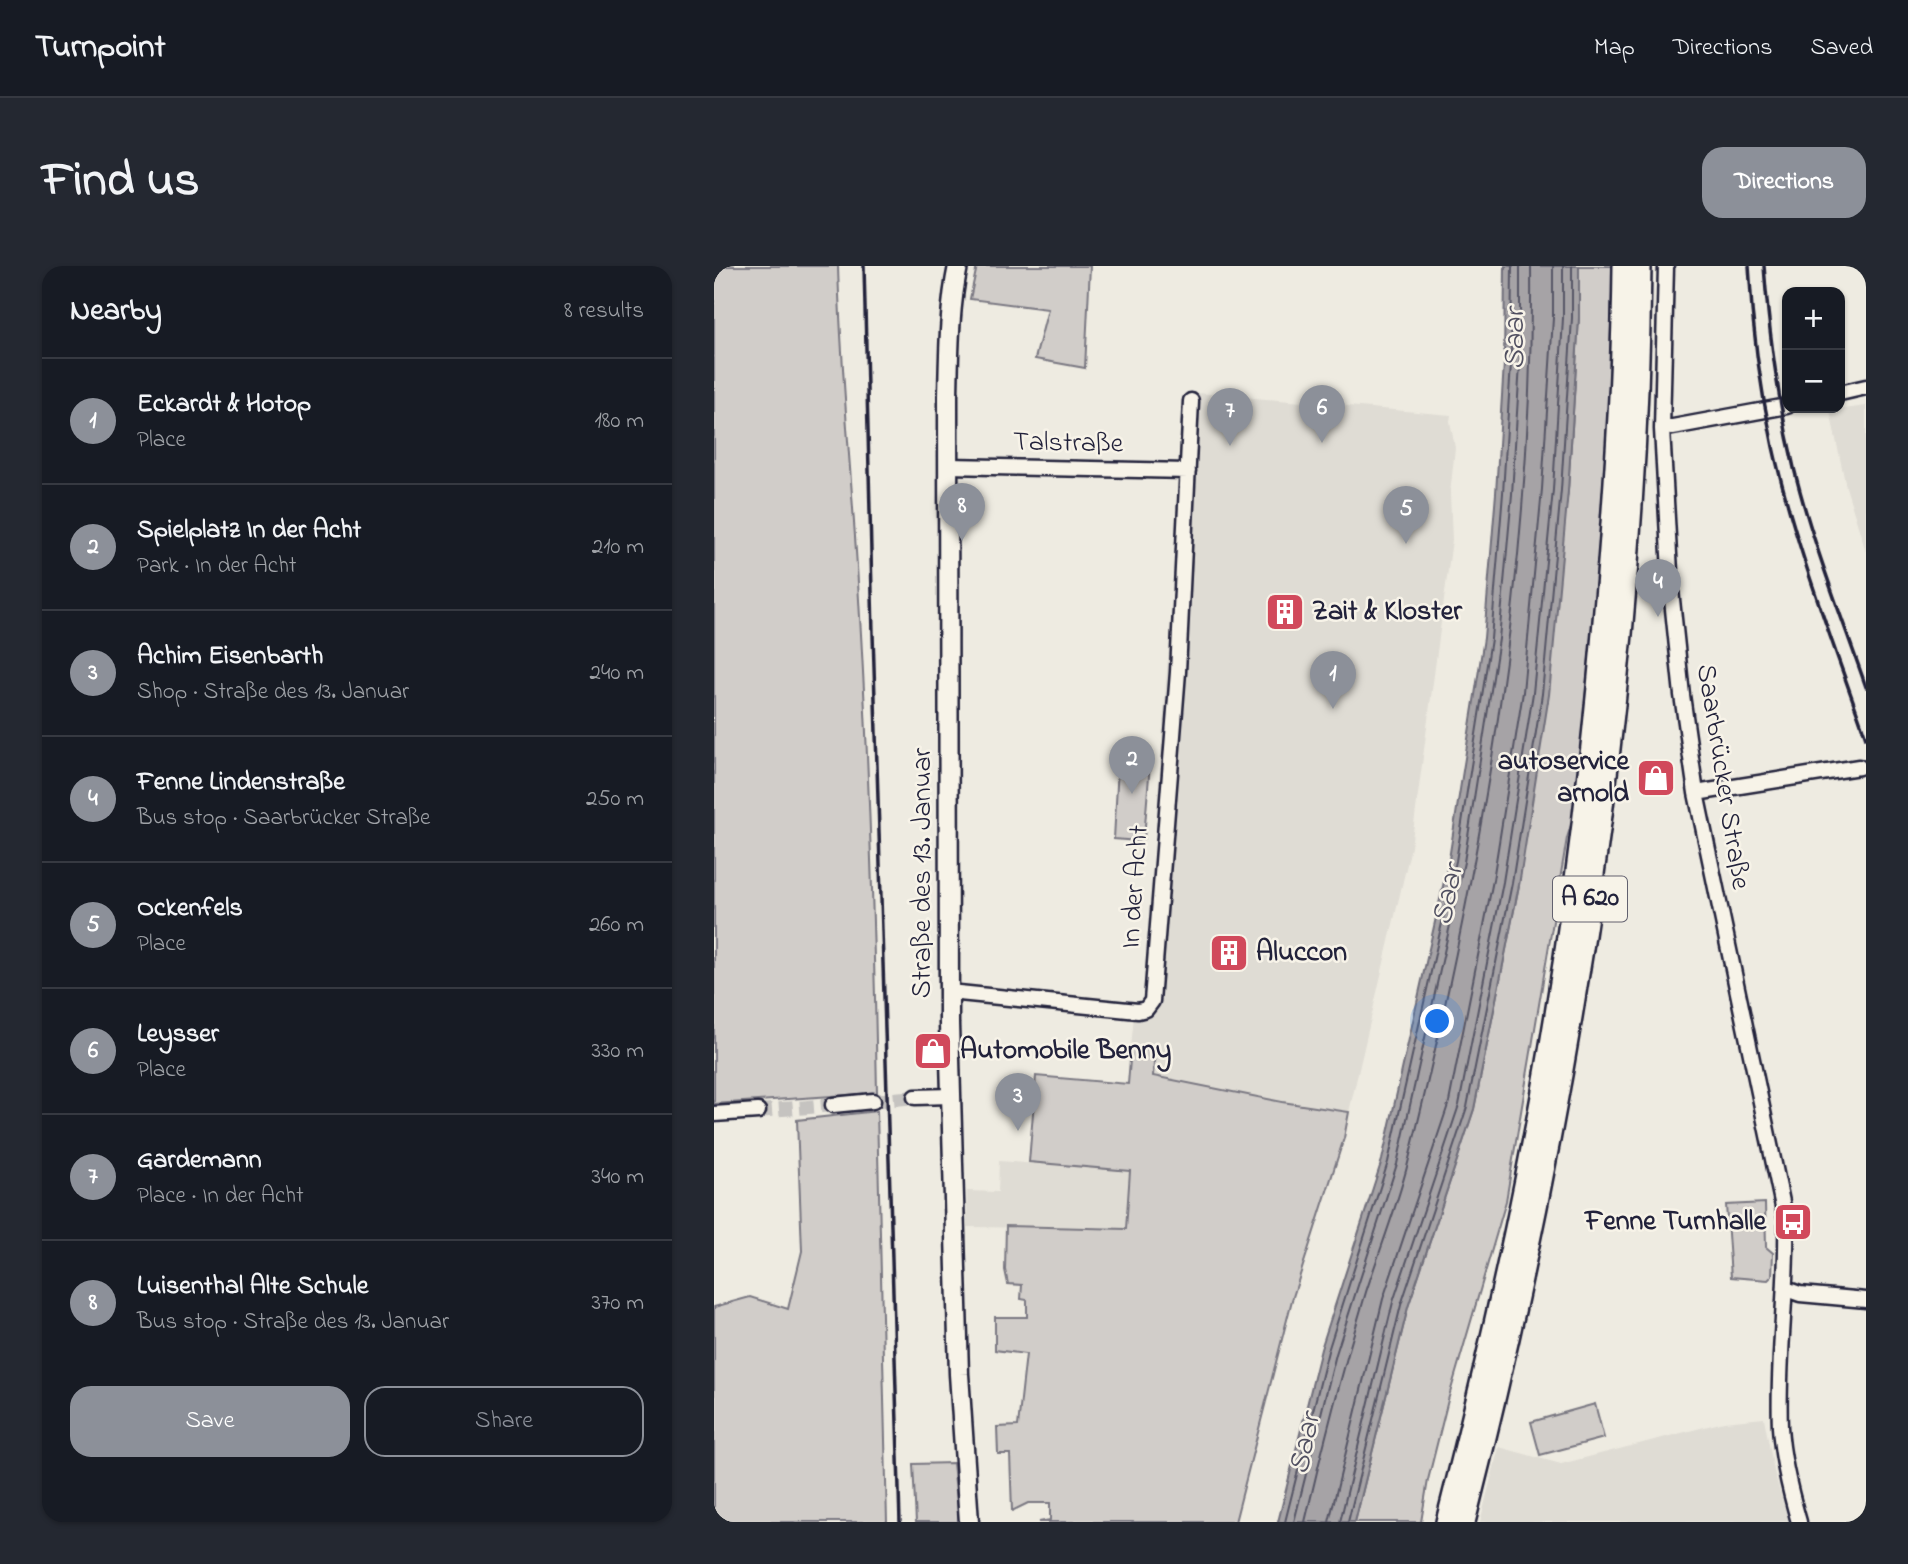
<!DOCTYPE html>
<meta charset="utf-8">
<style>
body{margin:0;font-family:"Indie Flower",sans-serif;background:#242831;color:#f1f3f6}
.controls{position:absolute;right:21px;top:21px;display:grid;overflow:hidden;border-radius:14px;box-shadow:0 2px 5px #0004}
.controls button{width:63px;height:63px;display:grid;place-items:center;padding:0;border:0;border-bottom:2px solid #363941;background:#171b24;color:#f1f3f6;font:35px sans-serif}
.you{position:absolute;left:724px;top:756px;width:24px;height:24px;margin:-18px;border:5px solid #fff;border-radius:50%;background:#1a73e8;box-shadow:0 0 0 10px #1a73e833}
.badge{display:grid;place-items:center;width:46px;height:46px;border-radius:50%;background:#8c9099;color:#fff;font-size:23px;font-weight:700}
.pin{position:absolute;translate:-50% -58px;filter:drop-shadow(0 2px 4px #0008)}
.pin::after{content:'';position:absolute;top:37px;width:24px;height:21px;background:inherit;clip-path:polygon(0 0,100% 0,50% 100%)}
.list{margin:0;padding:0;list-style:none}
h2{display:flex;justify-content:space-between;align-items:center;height:91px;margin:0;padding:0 28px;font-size:30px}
h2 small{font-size:23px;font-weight:400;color:#9ea1a6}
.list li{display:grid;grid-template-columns:46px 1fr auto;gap:21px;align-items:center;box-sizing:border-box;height:126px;padding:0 28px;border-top:2px solid #363941}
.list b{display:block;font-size:26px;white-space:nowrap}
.list p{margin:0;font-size:23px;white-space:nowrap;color:#9ea1a6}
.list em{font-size:23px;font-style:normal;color:#9ea1a6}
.actions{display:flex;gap:14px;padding:21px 28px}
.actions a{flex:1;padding:16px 0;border:2px solid #8c9099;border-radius:21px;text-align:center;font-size:24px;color:#8c9099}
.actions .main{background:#8c9099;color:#fff}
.map{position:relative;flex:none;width:1152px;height:1256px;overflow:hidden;border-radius:21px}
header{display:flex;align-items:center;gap:42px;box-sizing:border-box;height:98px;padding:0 35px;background:#171b24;border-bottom:2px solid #363941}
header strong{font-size:33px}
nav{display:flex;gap:38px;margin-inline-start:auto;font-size:24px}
.intro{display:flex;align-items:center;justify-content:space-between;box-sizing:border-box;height:168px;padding:0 42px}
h1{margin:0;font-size:49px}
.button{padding:18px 32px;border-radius:21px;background:#8c9099;color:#fff;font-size:24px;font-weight:700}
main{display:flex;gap:42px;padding:0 42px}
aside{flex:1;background:#171b24;border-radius:21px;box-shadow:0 2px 5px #0004}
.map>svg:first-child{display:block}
.built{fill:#dfdcd4}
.green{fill:#d1cdc9;stroke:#7a7882;stroke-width:2}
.water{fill:#a6a3a6;stroke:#716f7b;stroke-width:2}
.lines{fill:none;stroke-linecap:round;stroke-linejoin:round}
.shore{stroke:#575666;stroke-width:2}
.minor-tunnel{stroke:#c5c3c0;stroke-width:14;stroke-dasharray:14 7;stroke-linecap:butt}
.minor-casing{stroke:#22223b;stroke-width:19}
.major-casing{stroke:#22223b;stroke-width:23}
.highway-casing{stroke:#22223b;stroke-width:26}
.minor{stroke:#f7f3e8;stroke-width:14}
.major{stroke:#f7f3e8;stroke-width:18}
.highway{stroke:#f7f3e8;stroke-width:21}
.rail{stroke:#22223b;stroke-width:3.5}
.labels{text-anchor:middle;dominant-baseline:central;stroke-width:5;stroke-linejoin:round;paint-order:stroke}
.shield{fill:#f7f3e8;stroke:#62616f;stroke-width:2}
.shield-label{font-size:26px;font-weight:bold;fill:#22223b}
.street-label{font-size:28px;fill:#22223b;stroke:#f7f3e8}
.poi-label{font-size:28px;font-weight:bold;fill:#22223b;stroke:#f7f3e8;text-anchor:start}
.water-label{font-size:30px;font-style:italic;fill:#504f60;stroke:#f7f3e8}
</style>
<header>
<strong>Turnpoint</strong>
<nav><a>Map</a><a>Directions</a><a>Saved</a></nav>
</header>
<div class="intro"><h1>Find us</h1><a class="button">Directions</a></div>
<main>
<aside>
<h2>Nearby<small>8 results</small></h2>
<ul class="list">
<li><span class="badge">1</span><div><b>Eckardt &amp; Hotop</b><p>Place</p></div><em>180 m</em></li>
<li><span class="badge">2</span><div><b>Spielplatz In der Acht</b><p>Park · In der Acht</p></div><em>210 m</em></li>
<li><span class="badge">3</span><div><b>Achim Eisenbarth</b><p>Shop · Straße des 13. Januar</p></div><em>240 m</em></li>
<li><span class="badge">4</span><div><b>Fenne Lindenstraße</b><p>Bus stop · Saarbrücker Straße</p></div><em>250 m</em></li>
<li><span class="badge">5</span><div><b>Ockenfels</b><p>Place</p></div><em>260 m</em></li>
<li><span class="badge">6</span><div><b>Leysser</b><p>Place</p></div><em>330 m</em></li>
<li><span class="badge">7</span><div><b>Gardemann</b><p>Place · In der Acht</p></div><em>340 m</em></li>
<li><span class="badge">8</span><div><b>Luisenthal Alte Schule</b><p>Bus stop · Straße des 13. Januar</p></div><em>370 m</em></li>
</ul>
<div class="actions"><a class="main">Save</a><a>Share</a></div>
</aside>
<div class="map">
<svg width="1152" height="1256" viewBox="0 0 1152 1256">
<rect width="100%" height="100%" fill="#eeebe1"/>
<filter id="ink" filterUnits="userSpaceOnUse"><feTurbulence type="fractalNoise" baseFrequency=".0143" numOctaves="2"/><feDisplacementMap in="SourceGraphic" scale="14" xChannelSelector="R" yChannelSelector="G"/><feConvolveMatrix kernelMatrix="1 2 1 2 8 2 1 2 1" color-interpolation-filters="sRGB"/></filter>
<g filter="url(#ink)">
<path class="built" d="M472,126L737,149L736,155L741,182L736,228L738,274L697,581L635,846L568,836L439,810L441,784L417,782L421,738L429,735L431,730L452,415L461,317Z
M1152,140V286L1132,221L1116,145Z
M285,895L416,905L412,963L253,961V925L284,926Z
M1050,1152L1060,1205L1075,1256H766L785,1181L847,1198L1010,1156Z"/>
<path class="green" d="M0,0H124C127,112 139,222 145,334C155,498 160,662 163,827L0,838Z
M263,0H376L371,102L321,93L334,43L256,33Z
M865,0H898C897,185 878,369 859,553L853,572L792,935L734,1134L714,1214L707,1256H641L694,1041L760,843L805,619L854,225L865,52Z
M405,482L437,485L430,572L424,575L400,573Z
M417,782L441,784L439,810L568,836L635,846L630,872L578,1034L521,1256H325L336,1254V1237H314L298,1245L296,1188H284L283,1161L304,1160L312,1088L281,1084V1051H313V1034L307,1033L308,1019L294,1018L291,1004L292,960L412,963L416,905L315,896L322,810L414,818Z
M163,845L173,1256H0V1041L36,1031L74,1043L88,985L83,854Z
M1051,937L1052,981L1059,987L1058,1010L1054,1014L1017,1011L1012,939Z
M881,1138L890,1172L826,1189L817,1156Z
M239,1197L245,1256H202L199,1198Z"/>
<path class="water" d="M791,0H865V52L854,225L835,429L805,619L760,843L694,1041L641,1256H564L607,1083L668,894L735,593L770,372L782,227L790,97Z"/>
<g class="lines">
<path class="shore" d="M571,1256L614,1085L674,896L742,595L777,373L789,227L797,97L798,0
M580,1256L622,1088L683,898L750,596L785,373L798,228L806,98V0
M591,1256C609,1178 629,1102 652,1026C666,983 683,941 694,897C767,603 820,304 817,0
M615,1256L669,1033L735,836L779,614L809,426L828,223L839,52V0
M626,1256L679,1036L745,839L789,616L819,427L839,224L849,52V0
M634,1256L687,1039L753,841L798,617L828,428L847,224L858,52V0"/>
<path class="minor-tunnel" d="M159,835L201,831
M44,845L119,839"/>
<g class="minor-casing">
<path id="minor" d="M952,0L948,163L957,324L968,429L982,527L1072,955C1074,1024 1063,1092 1066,1161C1068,1193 1076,1225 1085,1256
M1126,127L1152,121
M948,163L1073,140
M234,200L474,205
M982,527L1145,501
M235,726L424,745L432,743L438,735L464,406L477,135
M201,831L237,830
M119,839L159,835
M0,848L44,845
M1072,1023L1086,1028L1152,1034"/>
</g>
<g class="major-casing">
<path id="major" d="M244,0C235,43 235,86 234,130L235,758L245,1108L255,1256"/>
</g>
<g class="highway-casing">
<path id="highway" d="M733,1256C762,1142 789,1028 812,914C850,726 875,535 891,344C901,230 909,115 910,0
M750,1256C854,847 922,423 926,0"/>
</g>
<use href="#minor" class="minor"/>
<use href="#major" class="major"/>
<use href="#highway" class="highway"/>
<path class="rail" d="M150,0L159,368L186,1256
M1035,0C1038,61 1046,121 1059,181C1081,280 1119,376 1152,472
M1050,0C1055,68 1064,135 1080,202C1098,276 1127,349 1152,421"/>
</g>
</g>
<defs>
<g id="building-square" transform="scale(2.0125)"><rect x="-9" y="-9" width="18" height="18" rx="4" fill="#d1495b" stroke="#f7f3e8"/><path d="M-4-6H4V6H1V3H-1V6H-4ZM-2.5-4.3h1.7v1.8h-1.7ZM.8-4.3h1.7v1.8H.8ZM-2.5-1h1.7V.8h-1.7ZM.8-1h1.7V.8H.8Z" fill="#fff"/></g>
<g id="shop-square" transform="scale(2.0125)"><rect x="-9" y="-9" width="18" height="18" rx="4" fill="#d1495b" stroke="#f7f3e8"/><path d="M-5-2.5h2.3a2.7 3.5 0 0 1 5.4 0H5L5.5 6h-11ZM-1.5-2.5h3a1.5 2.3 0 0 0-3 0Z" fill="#fff"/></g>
<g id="bus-square" transform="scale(2.0125)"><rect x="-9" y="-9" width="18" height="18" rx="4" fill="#d1495b" stroke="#f7f3e8"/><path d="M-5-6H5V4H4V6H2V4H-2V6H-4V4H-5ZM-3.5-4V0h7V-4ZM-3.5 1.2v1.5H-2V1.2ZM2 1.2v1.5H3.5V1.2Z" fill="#fff"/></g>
</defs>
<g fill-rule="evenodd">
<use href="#building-square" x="571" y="346"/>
<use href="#shop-square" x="942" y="512"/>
<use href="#building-square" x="515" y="687"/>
<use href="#shop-square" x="219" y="785"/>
<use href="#bus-square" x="1079" y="956"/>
</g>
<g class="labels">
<rect class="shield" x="839" y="610.5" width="74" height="45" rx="5"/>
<g class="shield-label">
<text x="876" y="633">A 620</text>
</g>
<g class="street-label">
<text transform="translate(354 178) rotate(1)">Talstraße</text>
<text transform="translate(1008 511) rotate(81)">Saarbrücker Straße</text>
<text transform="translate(209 607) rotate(-90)">Straße des 13. Januar</text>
<text transform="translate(422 621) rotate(-86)">In der Acht</text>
</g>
<g class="poi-label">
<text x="598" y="346">Zait &amp; Kloster</text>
<text x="915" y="496" text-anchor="end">autoservice<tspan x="915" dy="32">arnold</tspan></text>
<text x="542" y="687">Aluccon</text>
<text x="246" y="785">Automobile Benny</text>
<text x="1052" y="956" text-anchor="end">Fenne Turnhalle</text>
</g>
<g class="water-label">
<text transform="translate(802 73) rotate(-90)">Saar</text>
<text transform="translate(735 629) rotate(-78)">Saar</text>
<text transform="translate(592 1178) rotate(-78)">Saar</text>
</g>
</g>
</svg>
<div class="controls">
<button>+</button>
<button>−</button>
</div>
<div class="you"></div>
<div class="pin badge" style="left:619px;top:443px">1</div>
<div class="pin badge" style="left:418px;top:528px">2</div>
<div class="pin badge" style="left:304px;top:865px">3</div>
<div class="pin badge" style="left:944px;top:351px">4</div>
<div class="pin badge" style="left:692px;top:278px">5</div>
<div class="pin badge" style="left:608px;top:177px">6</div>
<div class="pin badge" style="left:516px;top:180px">7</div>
<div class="pin badge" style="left:248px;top:275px">8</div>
</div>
</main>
